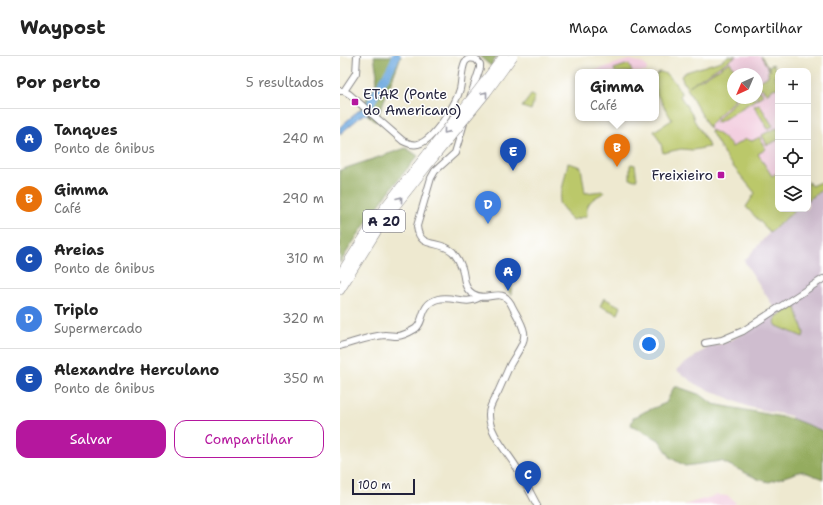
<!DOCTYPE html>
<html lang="pt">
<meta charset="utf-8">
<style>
body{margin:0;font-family:"Shantell Sans",sans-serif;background:#f6f6f6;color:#222}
.controls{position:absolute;right:12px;top:12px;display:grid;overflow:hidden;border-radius:8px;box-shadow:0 4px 16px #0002}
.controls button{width:36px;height:36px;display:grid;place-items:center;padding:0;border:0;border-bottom:1px solid #e0e0e0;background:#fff;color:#222;font:20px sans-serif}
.compass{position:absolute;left:387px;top:12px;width:36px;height:36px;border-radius:50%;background:#fff;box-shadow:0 4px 16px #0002;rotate:224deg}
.scale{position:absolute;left:12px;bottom:10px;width:63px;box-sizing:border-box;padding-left:4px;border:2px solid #22223b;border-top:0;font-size:11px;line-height:14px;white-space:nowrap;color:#22223b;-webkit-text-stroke:3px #fff;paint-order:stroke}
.you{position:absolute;left:309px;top:288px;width:14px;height:14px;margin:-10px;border:3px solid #fff;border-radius:50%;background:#1a73e8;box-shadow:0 0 0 6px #1a73e833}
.badge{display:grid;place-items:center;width:26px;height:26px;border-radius:50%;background:#b5179e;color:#fff;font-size:13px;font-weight:700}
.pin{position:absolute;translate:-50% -33px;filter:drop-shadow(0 1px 2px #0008)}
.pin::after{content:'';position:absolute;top:21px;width:14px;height:12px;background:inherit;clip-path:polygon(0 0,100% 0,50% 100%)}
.popup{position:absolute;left:235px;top:13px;width:84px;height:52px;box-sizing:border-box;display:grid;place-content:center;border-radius:8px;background:#fff;filter:drop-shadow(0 1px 3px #0005);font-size:13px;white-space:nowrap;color:#767676}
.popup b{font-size:15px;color:#222}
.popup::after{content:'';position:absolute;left:50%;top:100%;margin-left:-8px;border:8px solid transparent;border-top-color:#fff}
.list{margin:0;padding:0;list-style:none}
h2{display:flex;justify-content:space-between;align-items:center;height:52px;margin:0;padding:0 16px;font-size:17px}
h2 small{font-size:13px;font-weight:400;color:#767676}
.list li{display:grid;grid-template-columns:26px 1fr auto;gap:12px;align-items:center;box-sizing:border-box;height:60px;padding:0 16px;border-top:1px solid #e0e0e0}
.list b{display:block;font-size:15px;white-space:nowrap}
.list p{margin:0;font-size:13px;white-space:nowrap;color:#767676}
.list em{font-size:13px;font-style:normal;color:#767676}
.actions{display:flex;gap:8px;padding:12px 16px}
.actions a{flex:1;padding:9px 0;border:1px solid #b5179e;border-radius:12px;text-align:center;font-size:14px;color:#b5179e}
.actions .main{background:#b5179e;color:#fff}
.icon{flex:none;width:22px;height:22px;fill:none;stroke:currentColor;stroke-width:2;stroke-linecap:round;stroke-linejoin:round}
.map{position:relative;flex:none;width:483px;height:449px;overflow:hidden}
header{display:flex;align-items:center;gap:24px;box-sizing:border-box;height:56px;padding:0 20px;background:#fff;border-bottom:1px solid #e0e0e0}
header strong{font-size:19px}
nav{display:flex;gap:22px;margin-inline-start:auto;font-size:14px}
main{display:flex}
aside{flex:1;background:#fff}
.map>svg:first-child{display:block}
.built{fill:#f3cfe0;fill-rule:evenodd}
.industrial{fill:#cfbdcf}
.green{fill:#bbc86a;stroke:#6e7552}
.forest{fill:#94ac5e;stroke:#5b674c}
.water{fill:#6faae0;stroke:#48668e}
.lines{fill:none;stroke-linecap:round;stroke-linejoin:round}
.river{stroke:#6faae0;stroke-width:8}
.minor-casing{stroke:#888686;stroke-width:8}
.highway-casing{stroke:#888686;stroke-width:10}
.minor{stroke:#fff;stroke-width:6}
.highway{stroke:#fff;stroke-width:9}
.highway-bridge-casing{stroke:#888686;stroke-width:10;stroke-linecap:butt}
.highway-bridge{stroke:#fff;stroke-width:9}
.oneway{stroke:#9c9ca7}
.poi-dot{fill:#b5179e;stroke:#fff;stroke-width:1.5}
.labels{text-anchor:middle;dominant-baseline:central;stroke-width:3;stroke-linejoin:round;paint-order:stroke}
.shield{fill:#fff;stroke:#646476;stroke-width:1}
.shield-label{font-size:13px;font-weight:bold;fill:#22223b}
.poi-label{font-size:14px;fill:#22223b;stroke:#fff;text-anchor:start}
</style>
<header>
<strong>Waypost</strong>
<nav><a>Mapa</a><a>Camadas</a><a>Compartilhar</a></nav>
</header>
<main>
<aside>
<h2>Por perto<small>5 resultados</small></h2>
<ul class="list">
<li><span class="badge" style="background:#1a4fb4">A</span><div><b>Tanques</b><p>Ponto de ônibus</p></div><em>240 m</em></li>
<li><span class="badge" style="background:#e8710a">B</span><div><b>Gimma</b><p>Café</p></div><em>290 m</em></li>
<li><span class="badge" style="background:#1a4fb4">C</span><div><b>Areias</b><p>Ponto de ônibus</p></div><em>310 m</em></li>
<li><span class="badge" style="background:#3f7fe0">D</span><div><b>Triplo</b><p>Supermercado</p></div><em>320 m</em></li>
<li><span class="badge" style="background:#1a4fb4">E</span><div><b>Alexandre Herculano</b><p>Ponto de ônibus</p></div><em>350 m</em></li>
</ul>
<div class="actions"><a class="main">Salvar</a><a>Compartilhar</a></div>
</aside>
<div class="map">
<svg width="483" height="449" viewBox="0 0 483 449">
<rect width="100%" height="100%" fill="#fff"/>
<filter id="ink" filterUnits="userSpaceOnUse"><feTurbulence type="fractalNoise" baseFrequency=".025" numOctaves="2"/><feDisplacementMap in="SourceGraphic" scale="8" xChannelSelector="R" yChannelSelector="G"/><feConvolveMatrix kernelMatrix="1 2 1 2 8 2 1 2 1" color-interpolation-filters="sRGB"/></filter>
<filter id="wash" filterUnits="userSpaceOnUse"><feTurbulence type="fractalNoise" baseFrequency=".012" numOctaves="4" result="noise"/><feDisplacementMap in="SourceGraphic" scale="16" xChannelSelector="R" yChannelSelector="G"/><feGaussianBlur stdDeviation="0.9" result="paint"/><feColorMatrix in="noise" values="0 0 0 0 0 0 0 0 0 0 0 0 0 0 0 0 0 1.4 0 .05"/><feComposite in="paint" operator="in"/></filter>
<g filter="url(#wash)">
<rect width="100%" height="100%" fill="#eee9d0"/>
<path class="built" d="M388,0H421L438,26V153H457L430,176L406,151L415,137L384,99L341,22L343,18L381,5ZM393,18H417V42H393Z
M290,4L303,7L307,12L306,16H250L281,6Z
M377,439L388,440L396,447L393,449H344Z"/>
<path class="industrial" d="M483,133V379L456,380L451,360L409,351L357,329L336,314L370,290L385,287L408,275L437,256L404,205L430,176L457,153H468V144Z"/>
<path class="green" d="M388,0H396L349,30L358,24L359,25L390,6L397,18H393V42H396L370,68L369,72L343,25L341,20L346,16L381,5Z
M421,0L431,15L429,10L433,8L438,17L434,20L438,26V33L435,32L426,38L422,32L417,35V27L428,20V15L429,14Z
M289,8L292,16H275L274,13Z
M319,16C329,16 337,29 341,37L340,40L353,60L354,64L367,86L369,91L353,94L341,93L323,97L321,88L314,75L332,64L316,37V19Z
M421,35L423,39L381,65L374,67L398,42H417V37Z
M191,39H192L195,41L191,54L182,51Z
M419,48L433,70L428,73L414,50Z
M438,72V84L427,89L422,79L434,73Z
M370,74C379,77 387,84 392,91L406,83L412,85L420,81L422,84L421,85L426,93L418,98L432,120L438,116V153H457L430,176L406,151L415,137L387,103Z
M228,107L241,111L245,137L263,135L264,137C253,142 245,147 247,160L232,164L219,147Z
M291,108L295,109L297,123L295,124L290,123V110Z
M468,125L471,130L483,125V133L468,144Z
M164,218H172L171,239L165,230Z
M264,242L281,251L278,258L260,250Z
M455,249L464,277L463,281L437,270L435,267L436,261Z"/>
<path class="forest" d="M34,0H61L36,66L20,53L35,30L37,19Z
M139,0H157L151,10Z
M66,92L78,100C49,134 23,169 0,207V114Z
M334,331H338L361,339L373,348L453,363L483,375V423L462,415L429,426L418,423L381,405L345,410L331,402L319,384L291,369L293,362L306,355L326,347Z"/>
<path class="water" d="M32,47L25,57L0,78V71L18,55Z"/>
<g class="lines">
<path class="river" d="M25,55C31,48 34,41 38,33C45,22 52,12 56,0"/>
</g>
</g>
<g filter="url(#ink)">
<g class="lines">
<g class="minor-casing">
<path id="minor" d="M0,35H4L9,38L63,85C68,87 72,90 78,88C93,85 116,48 120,33C122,25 121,14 125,6C128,2 131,2 136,3
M4,35L16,17L17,0
M130,42L140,12V8L136,3
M124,67L115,97L95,115L91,122L77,170C79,194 99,183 113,196C117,201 120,206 122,212C125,221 123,232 133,238C148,247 161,230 171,248C175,257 182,266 184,276C186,287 175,299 170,309C166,318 162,327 158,336C154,343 149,350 149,358C148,376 168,397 177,412C184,424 190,436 197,449
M365,287L382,284L403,275L483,223
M0,290C15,286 30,280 45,279C49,279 53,280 57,280C62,280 70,276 75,273C85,267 79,248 98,243C113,239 125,250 140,241"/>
</g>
<g class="highway-casing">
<path id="highway" d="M0,219L37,161L88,97
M0,234L41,168L94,101"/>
</g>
<use href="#minor" class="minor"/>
<use href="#highway" class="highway"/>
<g class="highway-bridge-casing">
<path id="highway-bridge" d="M88,97L139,33L164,0
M94,101L146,37L173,0"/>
</g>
<use href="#highway-bridge" class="highway-bridge"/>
</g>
<defs><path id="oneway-chevron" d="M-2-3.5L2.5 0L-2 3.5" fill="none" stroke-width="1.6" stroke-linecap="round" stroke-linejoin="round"/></defs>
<g class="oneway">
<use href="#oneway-chevron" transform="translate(145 38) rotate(-52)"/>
<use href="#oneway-chevron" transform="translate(106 75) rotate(129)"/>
<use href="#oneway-chevron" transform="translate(60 143) rotate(-52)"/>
</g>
</g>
<g class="poi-dot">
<rect x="11" y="42" width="8" height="8" rx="2"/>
<rect x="377" y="115" width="8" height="8" rx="2"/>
</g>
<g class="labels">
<rect class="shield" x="23" y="154" width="42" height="22" rx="3"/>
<g class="shield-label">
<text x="44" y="165">A 20</text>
</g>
<g class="poi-label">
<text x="23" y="38">ETAR (Ponte<tspan x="23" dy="16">do Americano)</tspan></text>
<text x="373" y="119" text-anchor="end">Freixieiro</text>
</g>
</g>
</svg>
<div class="controls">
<button>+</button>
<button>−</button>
<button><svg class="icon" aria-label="locate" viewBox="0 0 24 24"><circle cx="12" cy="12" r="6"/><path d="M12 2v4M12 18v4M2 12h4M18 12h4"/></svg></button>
<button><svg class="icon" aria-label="layers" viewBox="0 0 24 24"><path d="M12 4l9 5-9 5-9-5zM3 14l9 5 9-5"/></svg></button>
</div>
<svg class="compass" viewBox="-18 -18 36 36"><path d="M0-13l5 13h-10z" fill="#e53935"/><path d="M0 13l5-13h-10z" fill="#767676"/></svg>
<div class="scale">100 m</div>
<div class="you"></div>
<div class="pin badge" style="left:168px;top:235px;background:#1a4fb4">A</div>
<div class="pin badge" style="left:277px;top:111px;background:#e8710a">B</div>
<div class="popup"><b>Gimma</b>Café</div>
<div class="pin badge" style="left:188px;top:438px;background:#1a4fb4">C</div>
<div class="pin badge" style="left:148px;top:168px;background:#3f7fe0">D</div>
<div class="pin badge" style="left:173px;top:115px;background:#1a4fb4">E</div>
</div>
</main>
